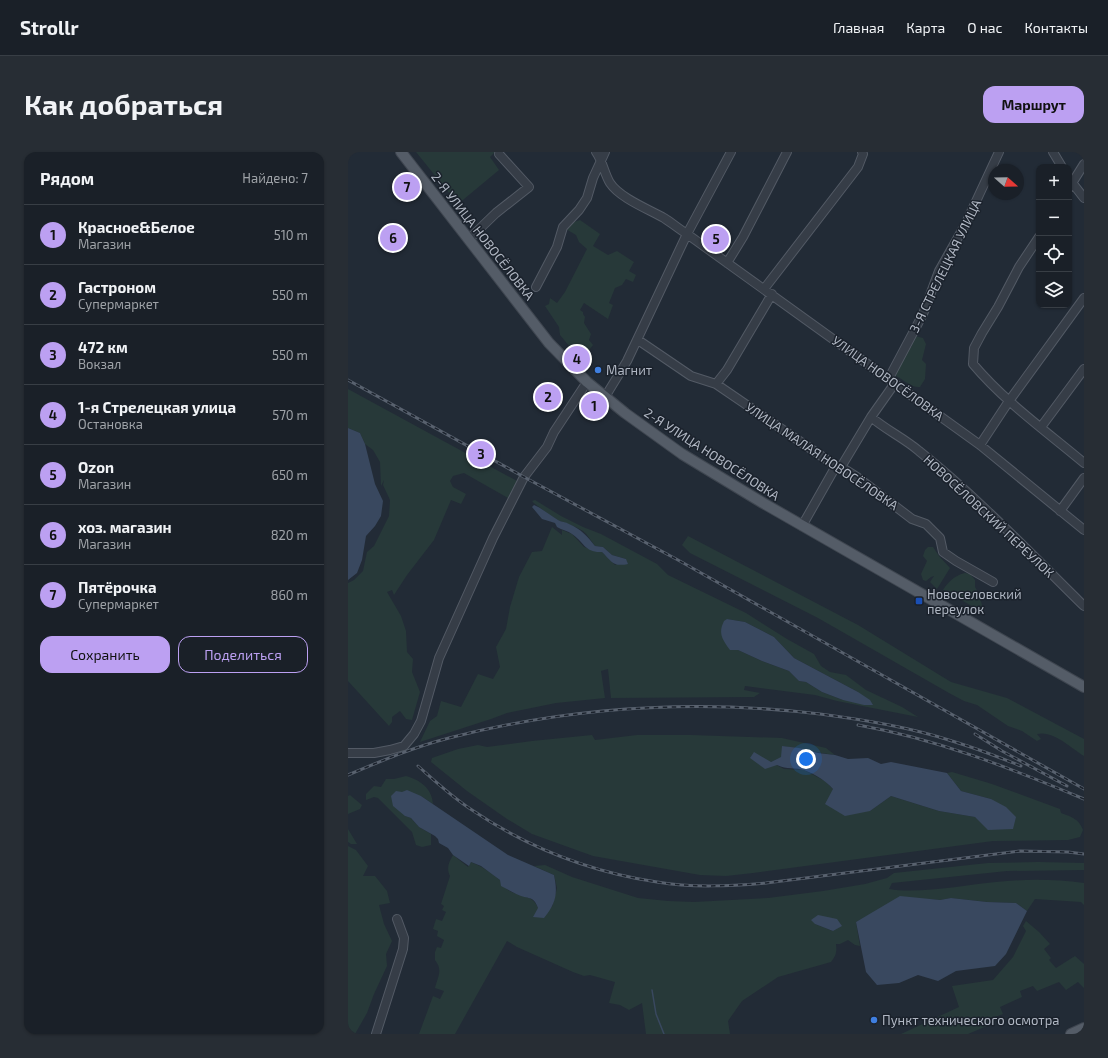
<!DOCTYPE html>
<html lang="ru">
<meta charset="utf-8">
<style>
body{margin:0;font-family:"Exo 2",sans-serif;background:#272d34;color:#f1f3f6}
.controls{position:absolute;right:12px;top:12px;display:grid;overflow:hidden;border-radius:8px;box-shadow:0 1px 3px #0004}
.controls button{width:36px;height:36px;display:grid;place-items:center;padding:0;border:0;border-bottom:1px solid #383e45;background:#1a2028;color:#f1f3f6;font:20px sans-serif}
.compass{position:absolute;left:640px;top:12px;width:36px;height:36px;border-radius:50%;background:#1a2028;box-shadow:0 1px 3px #0004;rotate:110deg}
.you{position:absolute;left:458px;top:607px;width:14px;height:14px;margin:-10px;border:3px solid #fff;border-radius:50%;background:#1a73e8;box-shadow:0 0 0 6px #1a73e833}
.badge{display:grid;place-items:center;width:26px;height:26px;border-radius:50%;background:#bca0f2;color:#111;font-size:13px;font-weight:700}
.pin{position:absolute;translate:-50% -50%;border:2px solid #fff;box-shadow:0 1px 4px #0006}
.list{margin:0;padding:0;list-style:none}
h2{display:flex;justify-content:space-between;align-items:center;height:52px;margin:0;padding:0 16px;font-size:17px}
h2 small{font-size:13px;font-weight:400;color:#9fa3a8}
.list li{display:grid;grid-template-columns:26px 1fr auto;gap:12px;align-items:center;box-sizing:border-box;height:60px;padding:0 16px;border-top:1px solid #383e45}
.list b{display:block;font-size:15px;white-space:nowrap}
.list p{margin:0;font-size:13px;white-space:nowrap;color:#9fa3a8}
.list em{font-size:13px;font-style:normal;color:#9fa3a8}
.actions{display:flex;gap:8px;padding:12px 16px}
.actions a{flex:1;padding:9px 0;border:1px solid #bca0f2;border-radius:12px;text-align:center;font-size:14px;color:#bca0f2}
.actions .main{background:#bca0f2;color:#111}
.icon{flex:none;width:22px;height:22px;fill:none;stroke:currentColor;stroke-width:2;stroke-linecap:round;stroke-linejoin:round}
.map{position:relative;flex:none;width:736px;height:882px;overflow:hidden;border-radius:12px}
header{display:flex;align-items:center;gap:24px;box-sizing:border-box;height:56px;padding:0 20px;background:#1a2028;border-bottom:1px solid #383e45}
header strong{font-size:19px}
nav{display:flex;gap:22px;margin-inline-start:auto;font-size:14px}
.intro{display:flex;align-items:center;justify-content:space-between;box-sizing:border-box;height:96px;padding:0 24px}
h1{margin:0;font-size:28px}
.button{padding:10px 18px;border-radius:12px;background:#bca0f2;color:#111;font-size:14px;font-weight:700}
main{display:flex;gap:24px;padding:0 24px}
aside{flex:1;background:#1a2028;border-radius:12px;box-shadow:0 1px 3px #0004}
.map>svg:first-child{display:block}
.green{fill:#273939;fill-rule:evenodd}
.water{fill:#39485f}
.lines{fill:none;stroke-linecap:round;stroke-linejoin:round}
.stream{stroke:#39485f;stroke-width:1.5}
.minor-casing{stroke:#535a65;stroke-width:10}
.major-casing{stroke:#3f4650;stroke-width:12}
.minor{stroke:#363d47;stroke-width:8}
.major{stroke:#545c67;stroke-width:10}
.rail-casing{stroke:#58616e;stroke-width:3}
.rail{stroke:#1b222c;stroke-width:1.5;stroke-dasharray:4.5;stroke-linecap:butt}
.shop-dot{fill:#3f7fe0;stroke:#1b222c;stroke-width:1.5}
.transit-dot{fill:#1a4fb4;stroke:#1b222c;stroke-width:1.5}
.labels{text-anchor:middle;dominant-baseline:central;stroke-width:3;stroke-linejoin:round;paint-order:stroke}
.street-label{font-size:13px;fill:#b0b7c3;stroke:#1b222c}
.poi-label{font-size:13px;fill:#b0b7c3;stroke:#1b222c;text-anchor:start}
</style>
<header>
<strong>Strollr</strong>
<nav><a>Главная</a><a>Карта</a><a>О нас</a><a>Контакты</a></nav>
</header>
<div class="intro"><h1>Как добраться</h1><a class="button">Маршрут</a></div>
<main>
<aside>
<h2>Рядом<small>Найдено: 7</small></h2>
<ul class="list">
<li><span class="badge">1</span><div><b>Красное&amp;Белое</b><p>Магазин</p></div><em>510 m</em></li>
<li><span class="badge">2</span><div><b>Гастроном</b><p>Супермаркет</p></div><em>550 m</em></li>
<li><span class="badge">3</span><div><b>472 км</b><p>Вокзал</p></div><em>550 m</em></li>
<li><span class="badge">4</span><div><b>1-я Стрелецкая улица</b><p>Остановка</p></div><em>570 m</em></li>
<li><span class="badge">5</span><div><b>Ozon</b><p>Магазин</p></div><em>650 m</em></li>
<li><span class="badge">6</span><div><b>хоз. магазин</b><p>Магазин</p></div><em>820 m</em></li>
<li><span class="badge">7</span><div><b>Пятёрочка</b><p>Супермаркет</p></div><em>860 m</em></li>
</ul>
<div class="actions"><a class="main">Сохранить</a><a>Поделиться</a></div>
</aside>
<div class="map">
<svg width="736" height="882" viewBox="0 0 736 882">
<rect width="100%" height="100%" fill="#222b36"/>
<path class="green" d="M68,0H147L142,5L151,18L110,52Z
M232,68L252,82L245,94L260,103L269,99L286,110L281,119L288,123L285,130L278,127L274,133L267,136L261,151L265,153L260,167L236,151L232,158L235,160V162L237,165L236,171L243,182L241,188L245,193L239,201L222,195L212,183L211,175L197,154L201,152L202,146L209,151L217,140L239,97L231,90L228,83L218,77L223,71Z
M567,184L575,186L578,192L574,208L578,212L577,227L572,235C564,236 556,228 548,224L550,214L558,200L564,194V190Z
M0,237L169,329L160,346L116,321L105,324L102,329L105,335L118,342L113,352L103,348L86,388L59,423L46,443L44,438L39,440L53,464L58,479L59,500L65,507L64,520L72,540L64,568L58,567L52,559L44,565V570L41,574L0,529V431L6,428L15,419L19,400L26,394L41,364L42,348L35,333L36,328L33,334L32,310L25,298L17,292L12,281L0,276Z
M187,348L213,364L235,375L253,382L309,412L320,423L398,461L439,487L466,502L473,514L482,520L498,523L518,538L554,555L570,565L489,549L467,543L397,534L396,538L412,541L406,545L263,546L260,517L253,519L257,546L208,551L159,561L143,567L72,590L82,569L89,564L93,549L113,555L130,522L145,527L152,515L148,495L158,477L162,455L171,425L184,400L194,399L204,375L214,383V378L224,382L236,395L254,400L267,413L278,407L264,403L255,395L247,394C243,389 240,383 235,379C227,374 220,372 212,369C208,368 186,352 184,349ZM379,467L397,470L426,485L446,506L510,540L495,548L474,540L458,530L451,529L441,519L414,509L390,498H382Z
M340,384L510,473L603,530L659,546L736,587V604C723,596 705,578 689,582L693,587L689,589L674,579L660,574L629,553L616,549L601,541L470,466L342,401L334,393Z
M580,395H585L591,404L602,416L589,437L582,430L586,424L583,425L578,429L575,428L573,422L579,409L575,404L577,398Z
M617,421L622,422L627,428V435L630,440L634,453L633,459L595,438C600,430 607,423 617,421Z
M244,583L247,588L289,583H343L434,586L478,596L487,603C469,601 452,596 434,594V605L423,610L406,601L436,617L456,618L477,629L485,637L522,659L543,644L591,659L627,665L641,678L643,647L613,639L599,621L604,620L644,632L712,657L713,661C724,665 731,667 735,678L732,685L720,688L645,689L405,721L378,724L352,723L245,704L184,682L159,667L119,639L83,610L84,606L110,597L130,593L139,595L184,589Z
M58,624C72,628 84,636 85,652L73,644L57,664L63,666L71,675L83,682V693L74,695L68,693L64,680L30,646L26,645L18,648V642L26,634L33,635L38,627H46Z
M2,643L14,653L12,657L0,662V644Z
M0,677L9,692H3L0,690Z
M0,694L8,698L20,714L15,724H27L39,739L42,751L31,753L36,772L44,789L38,802L39,814L26,842L19,861L7,882H0Z
M105,703L120,715L123,710C133,714 144,721 152,728C155,731 157,736 160,738C171,745 185,742 190,756L204,755L209,736L206,723L186,714L197,713L224,725L290,746L320,749L346,750L420,746L475,739L517,732L539,726L546,721L640,711L690,710L736,711V718L659,719L544,731L541,737C571,742 617,733 648,730C677,727 706,727 736,731V753L733,750L687,747L679,759L668,751L639,750L603,746L592,748L579,747L527,760L508,770L512,794L507,793L500,788L492,792H488C489,800 488,804 483,810L430,825L394,849L380,869L382,882H298L294,851L281,858L272,853L261,851L267,830L242,823L236,824L225,820L169,795L159,789L107,882H71L85,844L92,847L96,839L87,836C90,824 95,818 87,808V800L89,795L93,796L96,788L89,784L90,779L85,777L88,767L94,769L98,760L94,758L96,754L93,752L102,724C98,716 101,710 105,703ZM481,766L489,768L485,779L467,772Z
M678,769L691,780L702,792L696,797L703,806L701,808L708,816L727,804L736,812V836L730,830L718,838L711,830L689,839L685,834L672,839L674,845L652,855L655,862L645,866L646,871L620,882H553L611,855L604,834L645,828L665,805L678,779L675,774Z"/>
<path class="water" d="M0,276L12,281L17,292L27,332L35,349L33,364L27,374L18,384L14,408L9,421L0,428Z
M186,353C195,357 202,363 210,368C213,370 218,370 221,372C233,377 239,384 247,394L255,395L264,403L278,407L280,412C265,415 264,410 254,400C237,401 236,390 224,382C220,379 214,378 209,375L207,371L194,367L184,355Z
M379,467L397,470L426,485L446,506L510,540L522,548L525,553H516L495,548L474,540L458,530L451,529L441,519L414,509L390,498H382C374,487 370,481 376,469Z
M434,594L451,596L470,601L487,603L500,607L520,606L533,612L543,610L599,621L613,639L643,647L658,655L668,665L665,677L640,678L627,665L591,659L543,644L522,659L497,664L477,652L485,637C478,629 467,622 456,618C447,615 439,618 429,613L417,617L402,606L406,600L423,610L433,605Z
M59,638L73,644L160,703L206,723C210,742 208,751 196,766L185,765L190,756C186,745 183,747 173,744C167,742 159,737 153,734L152,728L133,714L123,710L121,714L105,703L100,696L91,691L90,687L87,684L71,675L63,666L57,664L45,654L43,644L48,639L54,640Z
M552,744L592,748L603,746L639,750L668,751L679,759L658,802L647,814L608,819L590,829L570,823L551,831L529,833L518,820L508,770Z
M470,763L489,767L494,774L485,779L467,772L463,768Z"/>
<g class="lines">
<path class="stream" d="M304,838L308,862L316,882"/>
<g class="minor-casing">
<path id="minor" d="M248,0C255,10 256,21 262,31C272,46 300,57 316,66C324,71 331,77 339,82L632,293L736,378
M705,0L714,15
M722,28L736,46
M721,36L736,12
M691,85L671,115L650,155L634,181L626,196L625,212C657,250 698,279 736,311
M121,87L148,61L181,35L151,2
M379,111L395,85L439,0
M188,135L209,95L215,75L231,58L239,46L245,26L257,0
M416,137L510,15L515,2L514,0
M290,188L343,224L368,232L488,314L493,315L509,325L564,367L578,372L592,386L595,400L608,409L645,430
M541,226L575,162L591,119L617,73L651,0
M368,232L379,218L424,142
M257,245L279,209L339,82L383,0
M523,265C538,278 556,286 571,299C630,346 682,401 736,454
M693,275L736,217
M632,293L661,249L736,146
M493,315L523,265L547,231
M712,359L736,326
M454,374L488,314
M0,601H26L42,598L56,594L66,582L73,569L91,506L145,386L176,325L199,295L206,280L239,230
M28,882L55,797L56,786L49,767"/>
</g>
<g class="major-casing">
<path id="major" d="M53,0L201,191L239,230L277,261L334,302L415,351L736,535
M723,882L736,876"/>
</g>
<use href="#minor" class="minor"/>
<use href="#major" class="major"/>
<g class="rail-casing">
<path id="rail" d="M0,228L176,325L330,408L736,637
M510,573C589,587 662,616 736,647
M627,582L654,599L719,634
M70,614C87,629 104,645 124,658C179,695 243,720 309,730C345,736 382,734 418,731L672,699L720,700L736,702
M0,623C33,609 66,595 101,586C222,555 348,547 472,562C517,568 561,575 604,589C628,596 650,605 673,614"/>
</g>
<use href="#rail" class="rail"/>
</g>
<g class="shop-dot">
<circle cx="250" cy="218" r="4"/>
<circle cx="526" cy="868" r="4"/>
</g>
<rect class="transit-dot" x="567" y="445" width="8" height="8" rx="2"/>
<g class="labels">
<g class="street-label">
<text transform="translate(135 84) rotate(52)">2-Я УЛИЦА НОВОСЁЛОВКА</text>
<text transform="translate(597 114) rotate(-64)">3-Я СТРЕЛЕЦКАЯ УЛИЦА</text>
<text transform="translate(540 226) rotate(36)">УЛИЦА НОВОСЁЛОВКА</text>
<text transform="translate(364 302) rotate(33)">2-Я УЛИЦА НОВОСЁЛОВКА</text>
<text transform="translate(474 304) rotate(34)">УЛИЦА МАЛАЯ НОВОСЁЛОВКА</text>
<text transform="translate(641 364) rotate(43)">НОВОСЁЛОВСКИЙ ПЕРЕУЛОК</text>
</g>
<g class="poi-label">
<text x="258" y="218">Магнит</text>
<text x="579" y="442">Новоселовский<tspan x="579" dy="15">переулок</tspan></text>
<text x="534" y="868">Пункт технического осмотра</text>
</g>
</g>
</svg>
<div class="controls">
<button>+</button>
<button>−</button>
<button><svg class="icon" aria-label="locate" viewBox="0 0 24 24"><circle cx="12" cy="12" r="6"/><path d="M12 2v4M12 18v4M2 12h4M18 12h4"/></svg></button>
<button><svg class="icon" aria-label="layers" viewBox="0 0 24 24"><path d="M12 4l9 5-9 5-9-5zM3 14l9 5 9-5"/></svg></button>
</div>
<svg class="compass" viewBox="-18 -18 36 36"><path d="M0-13l5 13h-10z" fill="#e53935"/><path d="M0 13l5-13h-10z" fill="#9fa3a8"/></svg>
<div class="you"></div>
<div class="pin badge" style="left:246px;top:254px">1</div>
<div class="pin badge" style="left:200px;top:245px">2</div>
<div class="pin badge" style="left:133px;top:302px">3</div>
<div class="pin badge" style="left:229px;top:207px">4</div>
<div class="pin badge" style="left:368px;top:87px">5</div>
<div class="pin badge" style="left:45px;top:86px">6</div>
<div class="pin badge" style="left:59px;top:35px">7</div>
</div>
</main>
